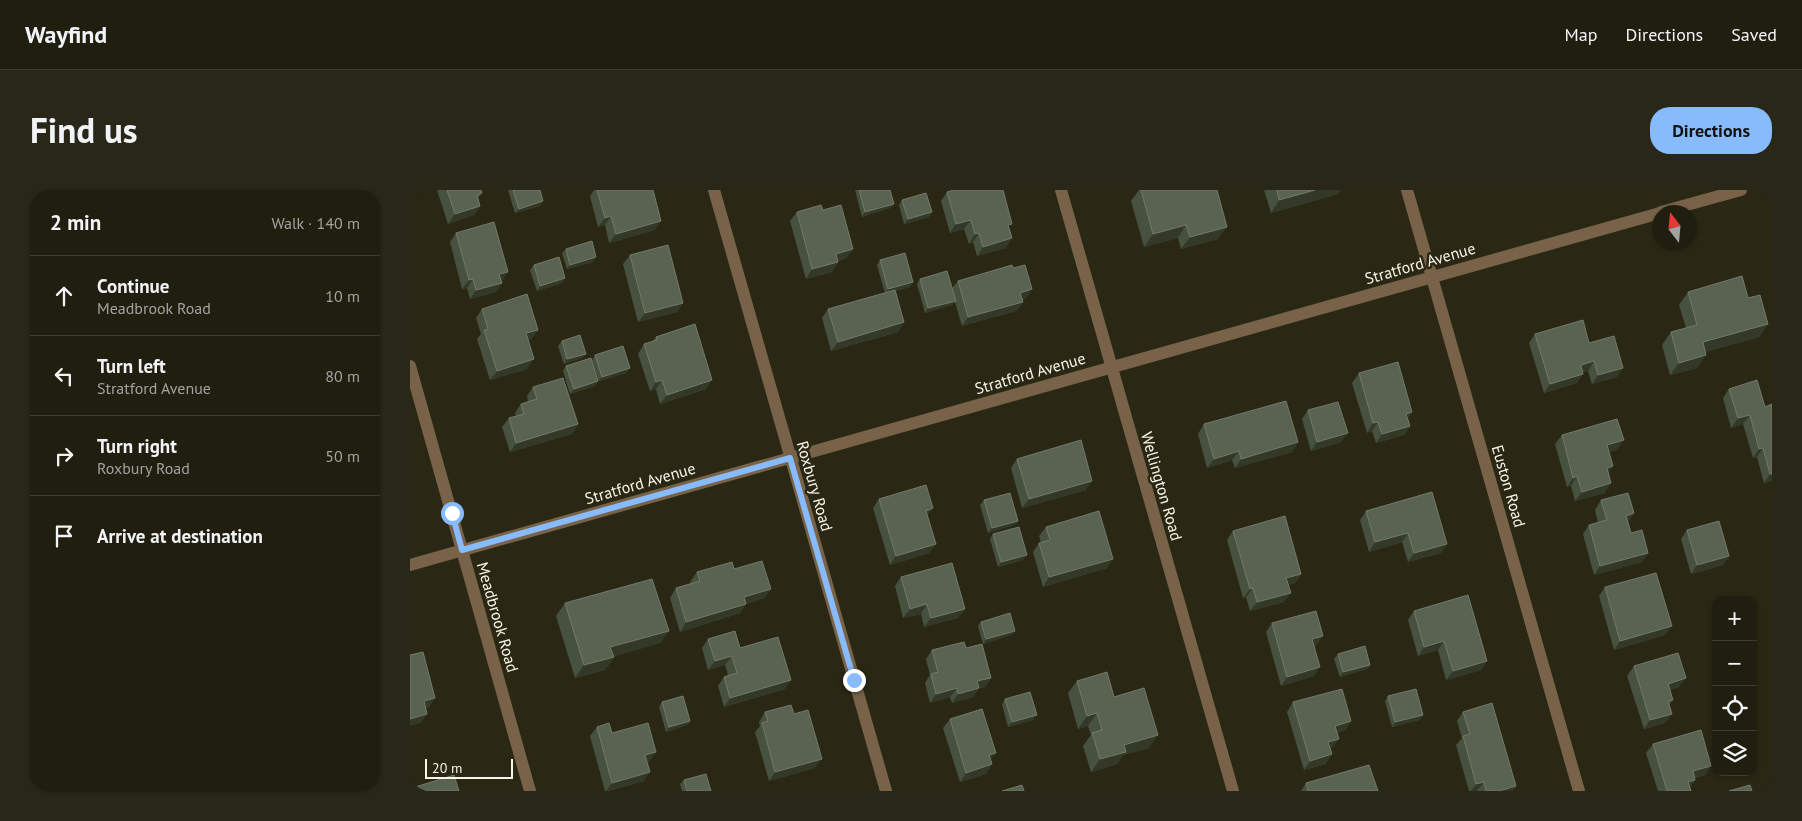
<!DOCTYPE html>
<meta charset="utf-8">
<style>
body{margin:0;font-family:"PT Sans",sans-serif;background:#282718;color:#f1f3f6}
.controls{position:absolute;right:15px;bottom:15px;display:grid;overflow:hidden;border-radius:10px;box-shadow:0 1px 4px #0004}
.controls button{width:45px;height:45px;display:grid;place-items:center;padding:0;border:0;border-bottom:1px solid #3d3c2f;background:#201e0f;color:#f1f3f6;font:25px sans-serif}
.compass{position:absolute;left:1242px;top:15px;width:45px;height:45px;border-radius:50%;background:#201e0f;box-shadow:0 1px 4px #0004;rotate:344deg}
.scale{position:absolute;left:15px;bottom:12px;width:88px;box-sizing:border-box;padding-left:5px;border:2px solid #f6f5e9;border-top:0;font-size:14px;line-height:18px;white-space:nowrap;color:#f6f5e9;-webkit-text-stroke:4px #2a2814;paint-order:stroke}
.stop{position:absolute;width:15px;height:15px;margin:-11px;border:4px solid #87bbfb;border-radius:50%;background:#fff}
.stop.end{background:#87bbfb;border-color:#fff;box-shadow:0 1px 5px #0008}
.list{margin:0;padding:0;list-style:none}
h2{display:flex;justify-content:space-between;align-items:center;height:65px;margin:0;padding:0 20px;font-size:21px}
h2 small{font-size:16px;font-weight:400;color:#a2a29e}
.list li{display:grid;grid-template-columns:32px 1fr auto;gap:15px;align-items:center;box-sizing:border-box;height:80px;padding:0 20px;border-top:1px solid #3d3c2f}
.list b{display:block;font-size:19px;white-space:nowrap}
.list p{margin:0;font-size:16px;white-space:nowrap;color:#a2a29e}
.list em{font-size:16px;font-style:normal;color:#a2a29e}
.icon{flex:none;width:28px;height:28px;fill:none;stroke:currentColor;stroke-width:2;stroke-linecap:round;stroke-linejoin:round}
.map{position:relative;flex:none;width:1362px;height:601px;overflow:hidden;border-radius:20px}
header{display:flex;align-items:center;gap:30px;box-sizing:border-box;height:70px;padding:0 25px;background:#201e0f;border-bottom:1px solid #3d3c2f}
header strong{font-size:24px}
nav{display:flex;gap:28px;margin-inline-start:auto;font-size:18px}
.intro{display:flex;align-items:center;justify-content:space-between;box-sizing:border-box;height:120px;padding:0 30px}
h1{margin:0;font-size:35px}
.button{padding:12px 22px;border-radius:20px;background:#87bbfb;color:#111;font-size:18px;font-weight:700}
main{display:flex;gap:30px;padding:0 30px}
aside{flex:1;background:#201e0f;border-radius:20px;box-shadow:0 1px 4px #0004}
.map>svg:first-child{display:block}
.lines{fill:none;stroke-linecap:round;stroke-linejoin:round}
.minor{stroke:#786349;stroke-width:12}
.wall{fill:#475140}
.shaded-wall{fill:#343927}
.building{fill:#5a6352;stroke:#727a6a}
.route{stroke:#87bbfb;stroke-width:6}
.labels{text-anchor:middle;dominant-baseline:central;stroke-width:5;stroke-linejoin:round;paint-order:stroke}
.street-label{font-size:16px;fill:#f6f5e9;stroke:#2a2814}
</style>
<header>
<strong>Wayfind</strong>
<nav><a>Map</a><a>Directions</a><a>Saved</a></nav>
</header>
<div class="intro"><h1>Find us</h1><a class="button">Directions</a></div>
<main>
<aside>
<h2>2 min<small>Walk · 140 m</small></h2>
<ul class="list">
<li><svg class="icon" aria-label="ahead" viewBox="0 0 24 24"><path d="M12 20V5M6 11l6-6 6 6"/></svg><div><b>Continue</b><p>Meadbrook Road</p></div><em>10 m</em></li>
<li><svg class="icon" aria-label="left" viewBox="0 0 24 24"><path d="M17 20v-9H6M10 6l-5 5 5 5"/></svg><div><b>Turn left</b><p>Stratford Avenue</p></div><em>80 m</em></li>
<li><svg class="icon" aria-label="right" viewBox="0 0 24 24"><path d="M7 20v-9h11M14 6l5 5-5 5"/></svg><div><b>Turn right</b><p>Roxbury Road</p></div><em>50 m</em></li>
<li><svg class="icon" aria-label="arrive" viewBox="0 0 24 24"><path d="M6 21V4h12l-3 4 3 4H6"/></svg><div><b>Arrive at destination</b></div></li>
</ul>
</aside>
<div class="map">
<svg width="1362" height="601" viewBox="0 0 1362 601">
<rect width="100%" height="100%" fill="#2a2814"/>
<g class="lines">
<path class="minor" d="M304,0L476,601
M651,0L823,601
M997,0L1169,601
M1251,22L1331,0
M0,176L120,601
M0,375L1250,23"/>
</g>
<path class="wall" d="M27,0H71L72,3L68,8L70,16L64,25L38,34Z
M98,0H130L133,11L130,16L105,23Z
M184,0H243L245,40L199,53L195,35L188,37L180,6Z
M445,0H480L484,14L480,18L452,27Z
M729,0H807L808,49L771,59L768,48L734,57L721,11Z
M854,0H931L928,4L861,23Z
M537,2L599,38L596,58L567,66L563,52L559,54L554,39L540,43L531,11Z
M492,10L522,22L519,27L494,34L489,15Z
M413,20L443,59L436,68L428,71V72L422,82L396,89L380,31L387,22Z
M46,43L92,92V93L86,102L60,109L57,98L52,99L40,52Z
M156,59L183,72L157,79L152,63Z
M220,65L273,113L267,122L228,132L213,74Z
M470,70L503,92L500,97L485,101L494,132L488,142L421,161L412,128L418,119L475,103L467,75Z
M124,75L155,88L152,93L127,101L120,80Z
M603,78L622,99L615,109L612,110L613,112L606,121L552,136L545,112L542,115L515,123L507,94L510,89L542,98L548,91Z
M1278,102L1338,108L1358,134L1349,147L1295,162L1287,178L1260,185L1252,155L1261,142L1276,138L1269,115Z
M72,119L128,140L121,149L118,150L117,179L80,190L67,149L71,144L66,128Z
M1125,144L1179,153L1207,187L1182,194L1178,181L1172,182L1167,193L1134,203L1119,153Z
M246,147L296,199L250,214L246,199L240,201L228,164L234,154L242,152Z
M152,151L176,164L172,168L154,174L148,156Z
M185,165L220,178L216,183L189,191L182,170Z
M156,176L188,191L185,196L160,204L153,181Z
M949,183L1002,222L998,228L1000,236L994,245L966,253L962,241L957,243L942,193Z
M123,197L168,234L162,244L100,262L92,237L99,228L106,226L105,223L111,214L118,211L117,206Z
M1319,199L1355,217L1362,214V291L1354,293L1347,267L1343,268L1333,234L1321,238L1313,208Z
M898,220L931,252L901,261L892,229Z
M794,234L888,252L882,262L825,278L822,270L797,278L788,244Z
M1152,245L1207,260L1199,262L1198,283L1195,303L1165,311L1161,296L1157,297L1145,254Z
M607,269L676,300L612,318L601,278Z
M1022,302L1031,363L998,372L992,352L959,362L950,330L956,321Z
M469,309L526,354L519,363L480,375L463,318Z
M574,310L608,331L604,335L578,343L570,315Z
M1191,310L1224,323L1218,332L1221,343L1238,363L1232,372L1184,385L1173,344L1179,335L1188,332L1185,320Z
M636,337L697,378L633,397L623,362L629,353H631L629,346Z
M1277,340L1319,366L1313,375L1281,384L1271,349Z
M823,341L891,384L885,393L878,395L874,412L840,421L836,407L833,408L817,350Z
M583,344L613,370L588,377L580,349Z
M324,379L361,399L354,408L336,414L330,423L270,442L260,408L266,398L281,394L280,392L287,382Z
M491,387L555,419L548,428L514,437L511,424L493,428L485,396Z
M1195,397L1255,445L1204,460L1189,406Z
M155,413L259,441L250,453L204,466V467L195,480L165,488L146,426Z
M1004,421L1077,471L1071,480L1036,490L1028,460L1008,466L998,430Z
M571,432L605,441L601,445L573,454L568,436Z
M862,433L907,455L904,456V486L871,496L856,442Z
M298,449L330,458L375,499L314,517L308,496L314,487L318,485L315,475L298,480L292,458Z
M556,458L581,488L575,497L569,498L563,507L542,513L540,507L520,513L515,493L520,485L516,469L522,460Z
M928,464L960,475L957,479L930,487L924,469Z
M1224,476L1269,497L1260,500L1263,510L1259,515L1255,533L1234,539L1217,486Z
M667,491L704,507L739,558L713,565L707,574L681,582L673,556L681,545L678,536L668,539L658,503Z
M978,506L1013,525L1009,530L982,537L975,511Z
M595,509L623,530L598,537L592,514Z
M252,512L280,531L277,535L256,542L249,517Z
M883,512L941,531L935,540L927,543L922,558L920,559L916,574L894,580L877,522Z
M355,522L384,524L405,578L359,591L345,542L350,536L349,532Z
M1053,522L1106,596L1102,601H1059L1046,555L1052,548L1047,531Z
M540,529L581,570L582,574L576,584L550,592L533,538Z
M187,537L202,543L240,571L237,572L234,591L198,601H195L180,546Z
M1243,554L1295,585L1285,588V590L1280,597L1281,601H1248L1236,563Z
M274,590L301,601H272L270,594Z
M896,593L968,601H891Z"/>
<path class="shaded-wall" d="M905,0H931L928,4L861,23L869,10Z
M133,11L130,16L105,23L109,19Z
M484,14L480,18L452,27L455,22Z
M70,16L64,25L38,34L45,24Z
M522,22L519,27L494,34L498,29Z
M201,26L195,35L188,37L195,28Z
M561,30L554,39L540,43L546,34Z
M251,31L245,40L199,53L206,44Z
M776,35L768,48L734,57L743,44Z
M817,37L808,49L771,59L780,47Z
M569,43L563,52L559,54L565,44Z
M602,48L596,58L567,66L573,57Z
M443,59L436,68L420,73L426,64Z
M186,67L183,72L157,79L160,75Z
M428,72L422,82L396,89L402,79Z
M98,82L92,91L89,84Z
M155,88L152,93L127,101L130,96Z
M63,89L57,98L52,99L59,90Z
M503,92L500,97L475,104L478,99Z
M92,93L86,102L60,109L66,100Z
M622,99L615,109L604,112L610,103Z
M546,111L542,115L515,123L518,118Z
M613,112L606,121L552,136L558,127Z
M273,113L267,122L228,132L235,123Z
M494,132L488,142L421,161L428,152Z
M1358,134L1349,147L1284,165L1293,152Z
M128,140L121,149L109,152L116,143Z
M176,164L172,168L154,174L157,169Z
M1296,165L1287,178L1260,185L1269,173Z
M124,169L117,179L80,190L87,181Z
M1184,171L1178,181L1164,185L1171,175Z
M220,178L216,183L189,191L192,187Z
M1213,178L1207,187L1182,194L1188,185Z
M1173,184L1167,193L1134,203L1140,194Z
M252,190L246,199L240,201L246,192Z
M302,190L296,199L250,214L257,205Z
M188,191L185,196L160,204L164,199Z
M1002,222L996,231V224Z
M1340,225L1333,234L1321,238L1328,228Z
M968,232L962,241L957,243L963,233Z
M168,234L162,244L100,262L106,253Z
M1000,236L994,245L966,253L972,244Z
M938,243L931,252L901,261L907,252Z
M1214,250L1207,260L1190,264L1197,255Z
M888,252L882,262L825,278L831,269Z
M1353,258L1347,267L1343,268L1349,259Z
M829,261L822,270L797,278L804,269Z
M1203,276L1196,286L1197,278Z
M1360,284H1362V291L1354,293Z
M1167,286L1161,296L1157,297L1163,288Z
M682,291L676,300L612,318L619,309Z
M1201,293L1195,303L1165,311L1172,302Z
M523,318L516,327V321Z
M1224,323L1218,332L1216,326Z
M608,331L604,335L578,343L582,338Z
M998,343L992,352L959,362L965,352Z
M526,354L519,363L480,375L486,366Z
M1037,354L1031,363L998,372L1004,363Z
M1238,363L1232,372L1184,385L1190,376Z
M617,365L613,370L588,377L591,372Z
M1319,366L1313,375L1281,384L1287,375Z
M703,369L697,378L633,397L639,387Z
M891,384L885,393L870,397L876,388Z
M843,398L836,407L833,408L840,399Z
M361,399L354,408L328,416L334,407Z
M881,403L874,412L840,421L847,412Z
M336,414L330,423L270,442L276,432Z
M517,414L511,424L493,428L500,419Z
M555,419L548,428L514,437L521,428Z
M1262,436L1255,445L1204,460L1210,451Z
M259,441L250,453L191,470L200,457Z
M605,441L601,445L573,454L576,449Z
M913,446L907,455L896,458L902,449Z
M1034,451L1028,460L1008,466L1014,457Z
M322,466L315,475L298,480L305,471Z
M204,467L195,480L165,488L174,475Z
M1077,471L1071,480L1036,490L1043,481Z
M960,475L957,479L930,487L933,482Z
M910,477L904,486L871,496L877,487Z
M581,488L575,497L569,498L563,507L542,513L548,504L567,491Z
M1276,488L1269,497L1252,503L1258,494Z
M381,490L375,499L314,517L320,508Z
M547,498L540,507L520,513L526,504Z
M25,508L19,518L7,520L14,511Z
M687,523L678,536L668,539L677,526Z
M17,524L11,533L0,536V529Z
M1262,524L1255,533L1234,539L1240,530Z
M627,525L623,530L598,537L602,532Z
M1013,525L1009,530L982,537L985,532Z
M280,531L277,535L256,542L259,537Z
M941,531L935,540L919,545L925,536Z
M748,545L739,558L713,565L707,574L681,582L690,569L714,555Z
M929,549L922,558L912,561L918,552Z
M246,562L240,571L229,574L235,565Z
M586,563L579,572V565Z
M922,564L916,574L894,580L900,571Z
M412,569L405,578L359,591L365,582Z
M582,574L576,584L550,592L556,583Z
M1301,576L1295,585L1277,590L1283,581Z
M240,582L234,591L196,601L202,593Z
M1285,590L1279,599L1278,592Z
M1074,592L1067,601H1061L1066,594Z
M1106,596L1102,601H1089Z"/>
<path class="building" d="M37,0H71L72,3L67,5L70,16L45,24Z
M103,0H130L133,11L109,19Z
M187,0H243L251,31L206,44L201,26L195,28Z
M449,0H480L484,14L455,22Z
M544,0H593L602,34L598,35L602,48L573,57L569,43L565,44L561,30L546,34L537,2Z
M731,0H807L817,37L780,47L776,35L743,44Z
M867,0H905L869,10Z
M516,3L522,22L498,29L492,10Z
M411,15L413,20L431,15L443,59L426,64L428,72L402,79L387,22Z
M84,32L98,82L89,84L92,93L66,100L63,89L59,90L46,43Z
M182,51L186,67L160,75L156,59Z
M258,55L273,113L235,123L220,65Z
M495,63L503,92L478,99L470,70Z
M149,67L155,88L130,96L124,75Z
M602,75L603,78L615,75L622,99L610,103L613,112L558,127L548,91Z
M537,81L546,111L518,118L510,89Z
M1332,86L1338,108L1350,105L1358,134L1293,152L1296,165L1269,173L1261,142L1287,135L1278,102Z
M485,100L494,132L428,152L418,119Z
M117,104L128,140L116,143L124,169L87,181L74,140L78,139L72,119Z
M1173,130L1179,153L1204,146L1213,178L1188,185L1184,171L1171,175L1173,184L1140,194L1125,144Z
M285,134L302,190L257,205L252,190L246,192L234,154L247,150L246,147Z
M170,145L176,164L157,169L152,151Z
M213,156L220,178L192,187L185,165Z
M181,168L188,191L164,199L156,176Z
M988,172L1002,222L996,224L1000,236L972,244L968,232L963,233L949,183Z
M153,188L168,234L106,253L99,228L114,224L111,214L127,209L123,197Z
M1347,190L1355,217L1362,214V284H1360L1353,258L1349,259L1340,225L1328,228L1319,199Z
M876,211L888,252L831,269L829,261L804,269L794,234Z
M928,212L938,243L907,252L898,220Z
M1207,229L1214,250L1197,255L1203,276L1197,278L1201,293L1172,302L1167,286L1163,288L1152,245Z
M671,250L682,291L619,309L607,269Z
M516,295L523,318L516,321L526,354L486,366L469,309Z
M1022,302L1037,354L1004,363L998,343L965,352L956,321Z
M600,303L608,331L582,338L574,310Z
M1218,303L1224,323L1216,326L1221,343L1232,340L1238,363L1190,376L1179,335L1197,330L1191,310Z
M689,321L703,369L639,387L629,353L640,350L636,337Z
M875,326L891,384L876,388L881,403L847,412L843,398L840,399L823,341Z
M1309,331L1319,366L1287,375L1277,340Z
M609,337L617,365L591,372L583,344Z
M352,371L361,399L334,407L336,414L276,432L266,398L290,391L287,382L322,372L324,379Z
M542,373L555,419L521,428L517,414L500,419L491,387Z
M1246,383L1262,436L1210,451L1195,397Z
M242,389L259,441L200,457L204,467L174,475L155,413Z
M1058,405L1077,471L1043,481L1034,451L1014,457L1004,421Z
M906,421L913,446L902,449L910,477L877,487L862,433Z
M600,423L605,441L576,449L571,432Z
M325,441L330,458L368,447L381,490L320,508L314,487L327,483L322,466L305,471L298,449Z
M554,452L556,458L572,454L581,488L567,491L569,498L548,504L547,498L526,504L521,484L528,482L522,460Z
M955,456L960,475L933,482L928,464Z
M13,462L25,508L14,511L17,524L0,529V465Z
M1268,463L1276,488L1258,494L1263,510L1258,511L1262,524L1240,530L1224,476Z
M697,482L704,507L734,498L748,545L714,555L716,562L690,569L682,543L692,540L687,523L677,526L667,491Z
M932,499L941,531L925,536L929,549L918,552L922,564L900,571L883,512Z
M1006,499L1013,525L985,532L978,506Z
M620,502L627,525L602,532L595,509Z
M273,506L280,531L259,537L252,512Z
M1082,513L1106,596L1089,601H1076L1074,592L1066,594L1053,546L1060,544L1053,522Z
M381,515L384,524L398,520L412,569L365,582L352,533L358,531L355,522Z
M572,519L586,563L579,565L582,574L556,583L540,529Z
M199,533L202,543L238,533L246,562L235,565L240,582L202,593L187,537Z
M1291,540L1301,576L1283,581L1285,590L1278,592L1281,601H1257L1243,554Z
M959,575L968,601H898L896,593Z
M296,584L301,601H277L274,590Z
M44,585L49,601H2V598Z
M612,595L614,601H592Z
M1340,595L1342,601H1319Z"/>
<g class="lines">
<path class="route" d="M42,323L52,360L380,268L444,490"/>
</g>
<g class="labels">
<g class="street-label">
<text transform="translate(1010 73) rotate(-16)">Stratford Avenue</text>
<text transform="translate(620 183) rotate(-16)">Stratford Avenue</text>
<text transform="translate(230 293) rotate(-16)">Stratford Avenue</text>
<text transform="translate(405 296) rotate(74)">Roxbury Road</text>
<text transform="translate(752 296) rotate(74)">Wellington Road</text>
<text transform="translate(1099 296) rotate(74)">Euston Road</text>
<text transform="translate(88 427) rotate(74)">Meadbrook Road</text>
</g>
</g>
</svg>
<div class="controls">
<button>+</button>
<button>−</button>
<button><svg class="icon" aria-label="locate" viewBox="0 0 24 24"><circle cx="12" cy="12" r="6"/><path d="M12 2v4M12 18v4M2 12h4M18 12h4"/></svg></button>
<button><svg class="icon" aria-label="layers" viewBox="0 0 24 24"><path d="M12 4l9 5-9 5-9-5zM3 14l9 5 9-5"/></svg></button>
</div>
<svg class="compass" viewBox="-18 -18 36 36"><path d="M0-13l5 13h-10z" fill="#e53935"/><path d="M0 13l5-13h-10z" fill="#a2a29e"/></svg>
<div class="scale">20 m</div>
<div class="stop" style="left:42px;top:323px"></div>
<div class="stop end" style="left:444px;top:490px"></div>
</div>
</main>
